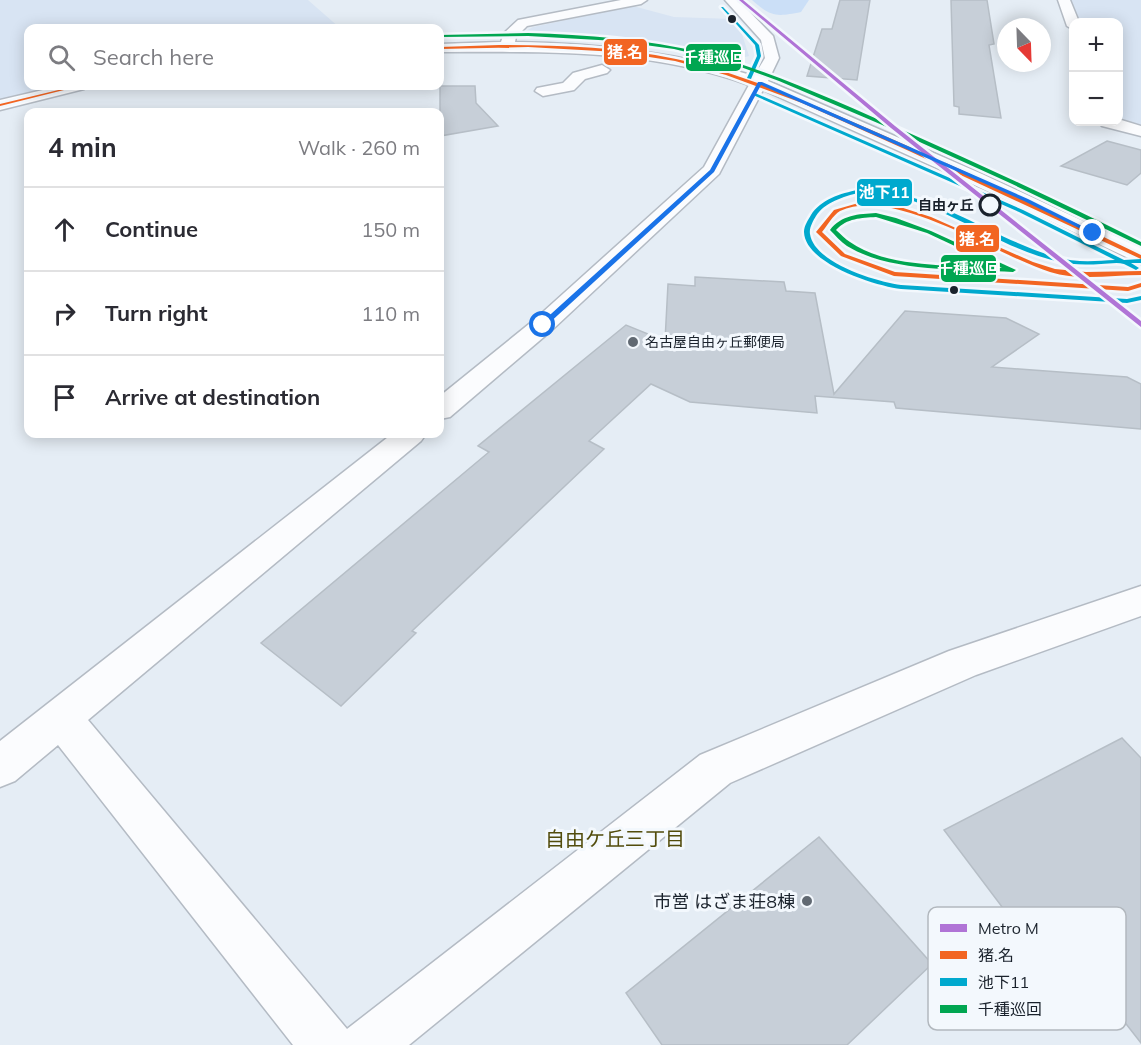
<!DOCTYPE html>
<meta charset="utf-8">
<style>
body{margin:0;font-family:Mulish,"Noto Sans JP",sans-serif;background:#f7f7f7;color:#2b2b33}
.controls{position:absolute;right:18px;top:18px;display:grid;overflow:hidden;border-radius:12px;box-shadow:0 3px 15px #0003}
.controls button{width:54px;height:54px;display:grid;place-items:center;padding:0;border:0;border-bottom:2px solid #e1e1e2;background:#fff;color:#2b2b33;font:30px sans-serif}
.compass{position:absolute;left:997px;top:18px;width:54px;height:54px;border-radius:50%;background:#fff;box-shadow:0 3px 15px #0003;rotate:157deg}
.stop{position:absolute;width:18px;height:18px;margin:-14px;border:4px solid #1a73e8;border-radius:50%;background:#fff}
.stop.end{background:#1a73e8;border-color:#fff;box-shadow:0 2px 6px #0008}
.list{margin:0;padding:0;list-style:none}
h2{display:flex;justify-content:space-between;align-items:center;height:78px;margin:0;padding:0 24px;font-size:26px}
h2 small{font-size:20px;font-weight:400;color:#7c7c81}
.list li{display:grid;grid-template-columns:39px 1fr auto;gap:18px;align-items:center;box-sizing:border-box;height:84px;padding:0 24px;border-top:2px solid #e1e1e2}
.list b{display:block;font-size:22px;white-space:nowrap}
.list em{font-size:20px;font-style:normal;color:#7c7c81}
.icon{flex:none;width:33px;height:33px;fill:none;stroke:currentColor;stroke-width:2;stroke-linecap:round;stroke-linejoin:round}
.map{position:relative;flex:none;width:1141px;height:1045px;overflow:hidden}
.search{position:absolute;background:#fff;box-shadow:0 3px 15px #0003;left:24px;top:24px;width:420px;height:66px;display:flex;align-items:center;gap:15px;box-sizing:border-box;padding:0 21px;border-radius:12px;color:#7c7c81;font-size:22px}
.panel{position:absolute;background:#fff;box-shadow:0 3px 15px #0003;left:24px;top:108px;width:420px;height:330px;border-radius:12px}
.map>svg:first-child{display:block}
.built{fill:#d8e4f3}
.green{fill:#cbdff7}
.building{fill:#c7cfd8;stroke:#b6bec6;stroke-width:1.5}
.lines{fill:none;stroke-linecap:round;stroke-linejoin:round}
.minor-casing{stroke:#b4bbc4;stroke-width:3}
.minor{fill:#fbfcfe;fill-rule:evenodd}
.bus-1-casing{stroke:#f3f8fd;stroke-width:5}
.bus-2-casing{stroke:#f3f8fd;stroke-width:5}
.bus-3-casing{stroke:#f3f8fd;stroke-width:5}
.bus-1{fill:#f26522;fill-rule:evenodd}
.bus-2{fill:#00a9ce;fill-rule:evenodd}
.bus-3{fill:#00a651;fill-rule:evenodd}
.metro-1-casing{stroke:#f3f8fd;stroke-width:5}
.metro-1{fill:#b074d6;fill-rule:evenodd}
.route{fill:#1a73e8}
.bus-dot{fill:#1a222c;stroke:#f3f8fd;stroke-width:2}
.stop-dot{fill:#f3f8fd;stroke:#1a222c;stroke-width:3}
.poi-dot{fill:#616972;stroke:#f3f8fd;stroke-width:2}
.labels{text-anchor:middle;dominant-baseline:central;stroke-width:6;stroke-linejoin:round;paint-order:stroke}
.far-stop-label{font-size:14px;font-weight:bold;fill:#1a222c;stroke:#f3f8fd;text-anchor:end}
.far-poi-label{font-size:14px;fill:#1a222c;stroke:#f3f8fd;text-anchor:start}
.near-poi-label{font-size:18px;fill:#1a222c;stroke:#f3f8fd;text-anchor:end}
.near-neighbourhood-label{font-size:20px;fill:#524c0c;stroke:#f3f8fd}
.key{fill:#f3f8fd;stroke:#b2b8be;stroke-width:1.5}
.key-label{font-size:16px;fill:#1a222c}
.line-badge{stroke:#f3f8fd;stroke-width:2}
.badge-label{font-size:16px;text-anchor:middle;font-weight:bold;fill:#fff}
</style>
<div class="map">
<svg width="1141" height="1045" viewBox="0 0 1141 1045">
<rect width="100%" height="100%" fill="#e5edf5"/>
<path class="built" d="M0,0H308L340,28H28V86H60L0,99Z
M1071,0H1141V129L1131,126L1119,115L1118,22H1080Z
M633,6L674,17L733,19L740,28L749,56L734,60L625,41L519,35L533,27Z"/>
<path class="green" d="M752,0H809L801,12C776,17 771,17 752,0Z"/>
<path class="building" d="M840,0H870L857,80L807,76L822,29H832Z
M951,0H987L994,44L989,45L1001,118L959,114V107L954,106Z
M440,86H475L476,103L498,126L440,136Z
M1107,141L1141,150V173L1127,185L1061,166Z
M695,277L784,282L786,291L815,293L834,394L905,311L1006,318L1039,334L992,367L1127,377L1141,384V429L896,408L894,402L815,396L817,413L690,402L651,384L589,441L604,449L412,631L416,633L341,706L261,643L489,452L478,446L626,325L665,341L668,284L695,286Z
M1122,738L1141,758V1043L1073,956L1049,969L944,830Z
M819,837L932,964L847,1045H662L626,993Z"/>
<g class="lines">
<g class="minor-casing">
<path id="minor" d="M621,0H647L641,4L527,26L516,37L515,42C597,43 676,52 754,76L765,58L761,40L725,0H738L773,36L779,58L768,81L982,174L1141,248V264L968,182L763,90L719,174L552,330L450,417L440,419V396L534,320L704,167L749,85C649,48 544,52 440,52V44L501,42L504,33L518,20Z
M1058,0H1070L1079,22H1074V30L1067,26Z
M602,65L610,70L607,73L585,79L574,90L543,96L535,91L537,88L563,83L573,73Z
M60,86H86L84,89L0,110V100Z
M1118,119L1141,126V136L1102,126L1099,122Z
M392,434H426L421,441L88,720L347,1029L700,755L949,651L1141,586V616L976,675L730,783L409,1045H293L58,745L15,781L0,787V741Z"/>
</g>
<use href="#minor" class="minor"/>
<g class="bus-1-casing">
<path id="bus-1" d="M499,45C558,45 618,47 676,59C746,74 811,104 876,132C965,171 1054,212 1141,255V259L909,151L802,103L726,75L675,61L617,52L528,47L440,49V47Z
M75,86H80L0,106V104Z
M862,202L894,205L931,217L1033,262L1055,269L1086,272L1141,271V275C1112,275 1079,281 1050,272C996,255 894,186 840,211C833,215 827,226 822,232L845,254L895,272L1128,287L1141,283V287L1128,291L894,276L841,256L816,232L834,210Z"/>
</g>
<g class="bus-2-casing">
<path id="bus-2" d="M721,7H723L759,45L761,56L751,79L747,78L757,56L755,45Z
M755,93L1023,210L1124,260L1141,259V263H1131L1139,268L1136,270C1132,268 1128,266 1124,264C1117,262 1108,264 1101,264C1086,265 1070,265 1056,261C1001,248 954,211 899,197C887,194 872,191 859,193C844,196 824,203 816,216C813,221 809,228 810,234C814,263 877,282 901,285L1127,299L1141,296V300L1127,303L901,289C876,286 805,264 804,232C804,226 808,220 811,215C820,200 841,193 858,190C873,188 889,191 903,195C957,208 1003,242 1056,257C1075,263 1096,261 1115,260L1019,212L753,95Z"/>
</g>
<g class="bus-3-casing">
<path id="bus-3" d="M528,33C587,35 646,39 704,53C774,72 840,103 907,132C985,167 1064,203 1141,242V246L1010,183L880,124L779,81L727,62L674,49L616,41L528,36L440,37V35Z
M876,213L896,218L931,231L1016,270L1013,272C963,269 891,273 847,246C841,242 835,235 830,230C841,215 859,214 876,213ZM876,217L927,233L1002,268C957,265 888,269 850,242C845,239 841,234 836,230C847,218 861,218 876,217Z"/>
</g>
<use href="#bus-1" class="bus-1"/>
<use href="#bus-2" class="bus-2"/>
<use href="#bus-3" class="bus-3"/>
<g class="metro-1-casing">
<path id="metro-1" d="M739,0H743L895,126L1141,321V327L891,128Z"/>
</g>
<use href="#metro-1" class="metro-1"/>
</g>
<path class="route" d="M758,82H762L1028,199L1096,233L1091,234L1024,201L761,85L714,172L546,326H541V323L710,170Z"/>
<g class="bus-dot">
<circle cx="732" cy="19" r="5"/>
<circle cx="954" cy="290" r="5"/>
</g>
<circle class="stop-dot" cx="990" cy="205" r="10"/>
<g class="poi-dot">
<circle cx="633" cy="342" r="6"/>
<circle cx="807" cy="901" r="6"/>
</g>
<g class="labels">
<g class="far-stop-label">
<text x="974" y="205">自由ヶ丘</text>
</g>
<g class="far-poi-label">
<text x="645" y="342">名古屋自由ヶ丘郵便局</text>
</g>
<g class="near-poi-label">
<text x="795" y="901">市営 はざま荘8棟</text>
</g>
<g class="near-neighbourhood-label">
<text x="615" y="838">自由ケ丘三丁目</text>
</g>
</g>
<rect x="928" y="907" width="198" height="123" rx="9" class="key"/>
<rect x="940" y="924" width="27" height="8" fill="#b074d6"/>
<rect x="940" y="951" width="27" height="8" fill="#f26522"/>
<rect x="940" y="978" width="27" height="8" fill="#00a9ce"/>
<rect x="940" y="1005" width="27" height="8" fill="#00a651"/>
<g class="key-label">
<text x="978" y="934">Metro M</text>
<text x="978" y="961">猪.名</text>
<text x="978" y="988">池下11</text>
<text x="978" y="1015">千種巡回</text>
</g>
<g class="line-badge">
<rect x="603" y="38" width="45" height="28" rx="6" fill="#f26522"/>
<rect x="685" y="43" width="57" height="29" rx="6" fill="#00a651"/>
<rect x="856" y="178" width="57" height="29" rx="6" fill="#00a9ce"/>
<rect x="955" y="224" width="45" height="29" rx="6" fill="#f26522"/>
<rect x="940" y="254" width="57" height="29" rx="6" fill="#00a651"/>
</g>
<g class="badge-label">
<text x="625" y="58">猪.名</text>
<text x="714" y="63">千種巡回</text>
<text x="884" y="198">池下11</text>
<text x="977" y="245">猪.名</text>
<text x="969" y="274">千種巡回</text>
</g>
</svg>
<div class="controls">
<button>+</button>
<button>−</button>
</div>
<svg class="compass" viewBox="-18 -18 36 36"><path d="M0-13l5 13h-10z" fill="#e53935"/><path d="M0 13l5-13h-10z" fill="#7c7c81"/></svg>
<div class="stop" style="left:543px;top:325px"></div>
<div class="stop end" style="left:1093px;top:233px"></div>
<div class="search"><svg class="icon" aria-label="search" viewBox="0 0 24 24"><circle cx="10" cy="10" r="6"/><path d="M15 15l6 6"/></svg>Search here</div>
<section class="panel">
<h2>4 min<small>Walk · 260 m</small></h2>
<ul class="list">
<li><svg class="icon" aria-label="ahead" viewBox="0 0 24 24"><path d="M12 20V5M6 11l6-6 6 6"/></svg><div><b>Continue</b></div><em>150 m</em></li>
<li><svg class="icon" aria-label="right" viewBox="0 0 24 24"><path d="M7 20v-9h11M14 6l5 5-5 5"/></svg><div><b>Turn right</b></div><em>110 m</em></li>
<li><svg class="icon" aria-label="arrive" viewBox="0 0 24 24"><path d="M6 21V4h12l-3 4 3 4H6"/></svg><div><b>Arrive at destination</b></div></li>
</ul>
</section>
</div>
